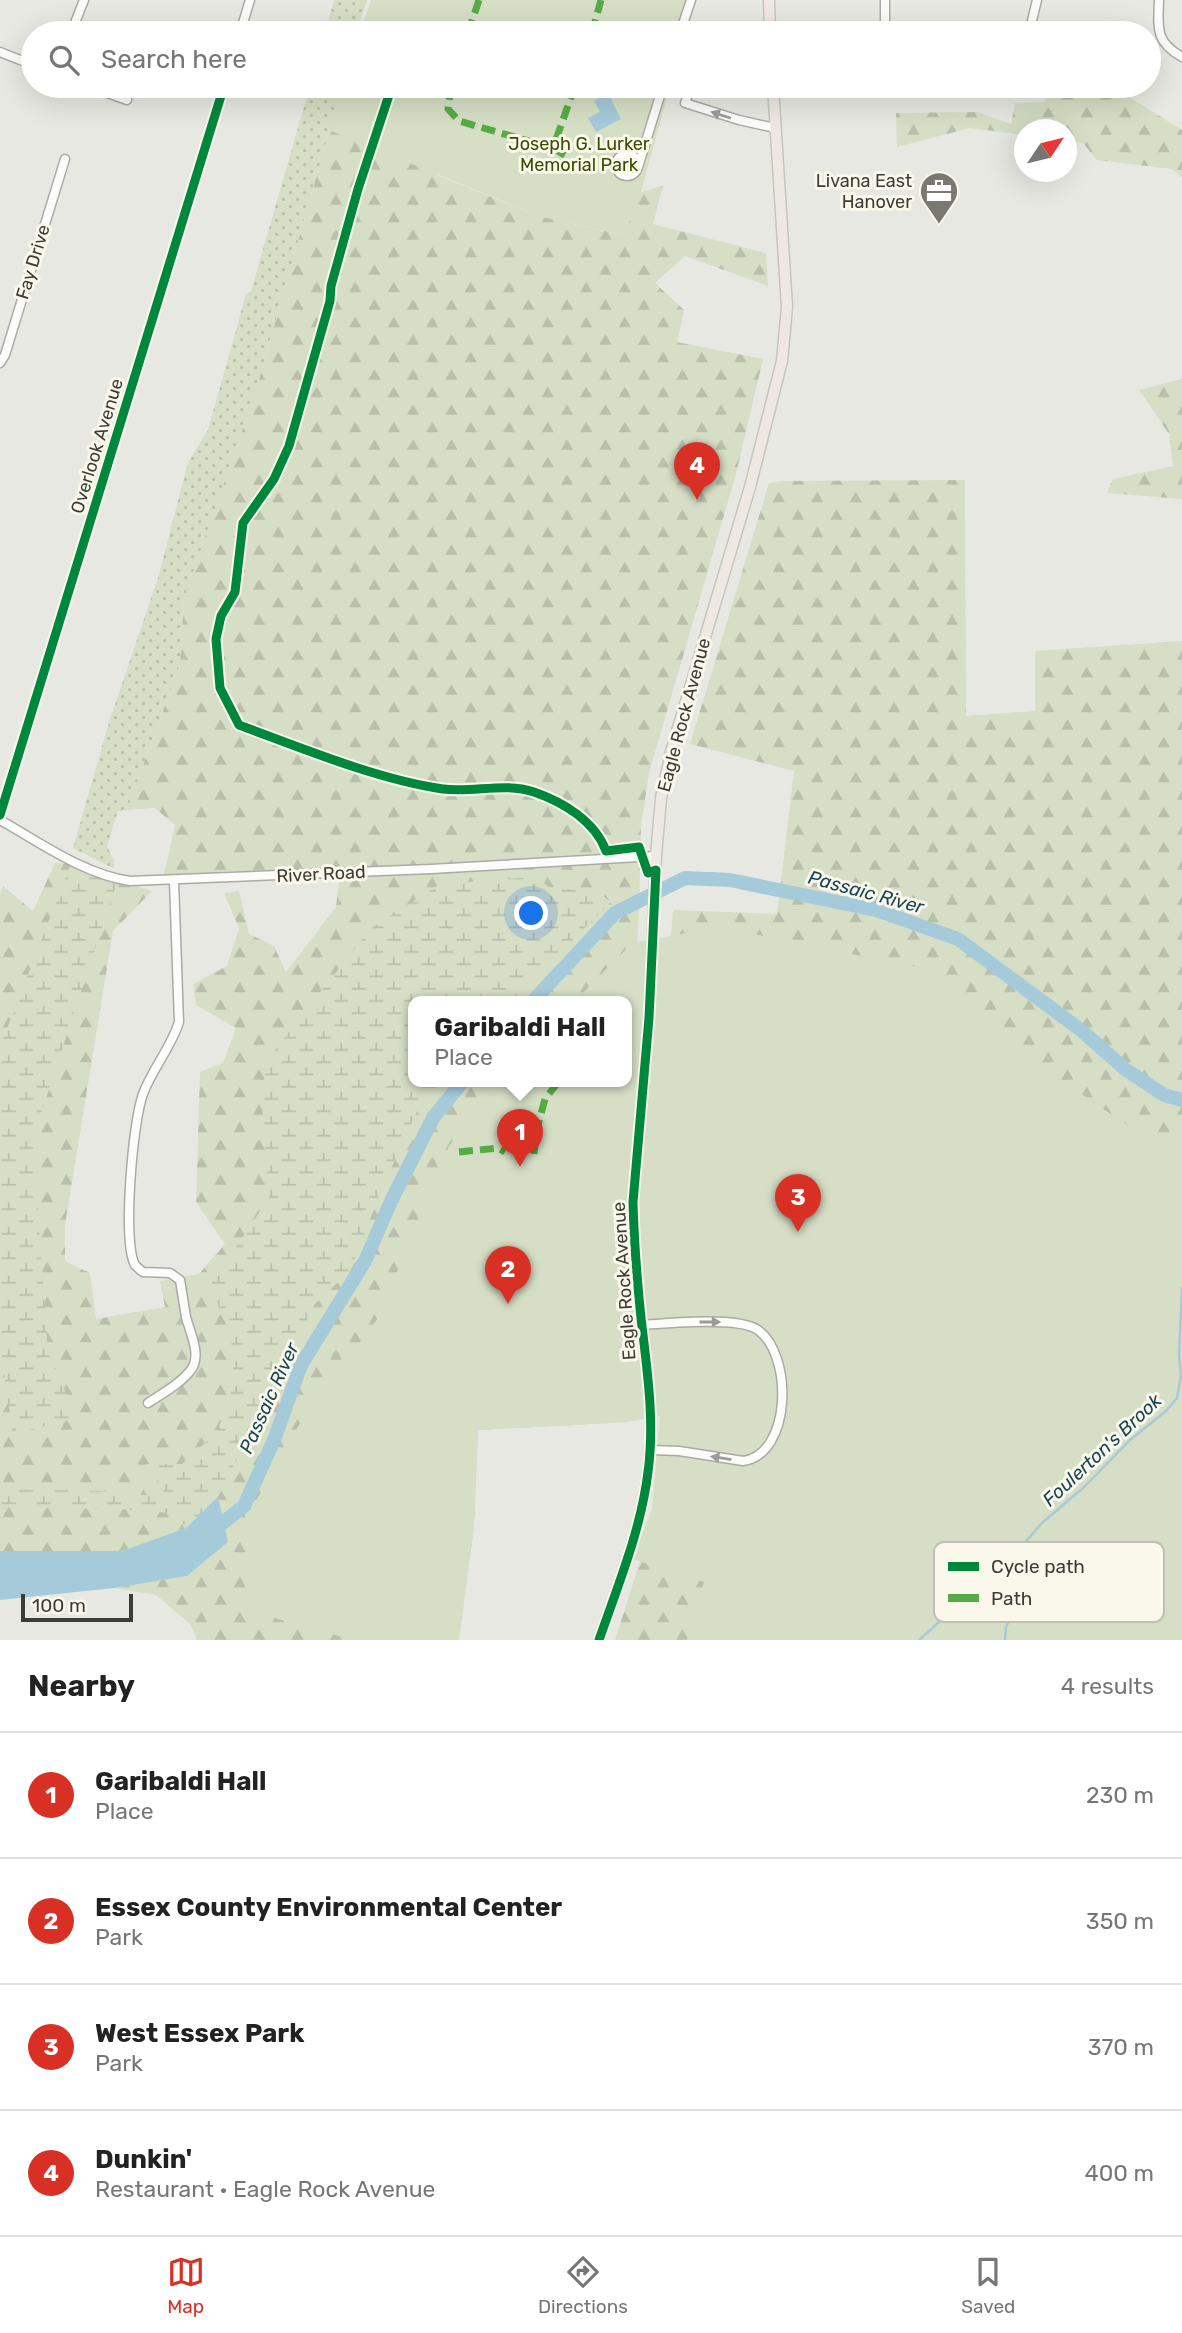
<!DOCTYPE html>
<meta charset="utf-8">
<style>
body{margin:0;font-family:Rubik,sans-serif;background:#f6f6f6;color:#222}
.compass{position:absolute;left:1014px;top:119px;width:63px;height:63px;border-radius:50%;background:#fff;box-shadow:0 7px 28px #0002;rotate:55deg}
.scale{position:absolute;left:21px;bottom:18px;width:112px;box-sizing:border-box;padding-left:7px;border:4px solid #3d3c37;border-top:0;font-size:19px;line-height:24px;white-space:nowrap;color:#3d3c37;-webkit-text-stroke:5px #faf7eb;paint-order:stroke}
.you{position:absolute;left:532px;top:914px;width:24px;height:24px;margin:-18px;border:5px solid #fff;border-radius:50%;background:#1a73e8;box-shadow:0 0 0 10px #1a73e833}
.badge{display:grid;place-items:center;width:46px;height:46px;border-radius:50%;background:#d93025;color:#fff;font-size:23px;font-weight:700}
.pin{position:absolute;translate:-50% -58px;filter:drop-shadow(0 2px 4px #0008)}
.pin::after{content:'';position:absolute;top:37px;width:24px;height:21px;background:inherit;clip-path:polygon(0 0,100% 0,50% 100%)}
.popup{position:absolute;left:408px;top:996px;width:224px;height:91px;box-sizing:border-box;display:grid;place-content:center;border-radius:14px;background:#fff;filter:drop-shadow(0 2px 5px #0005);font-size:23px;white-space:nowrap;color:#767676}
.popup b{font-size:26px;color:#222}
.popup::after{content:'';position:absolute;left:50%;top:100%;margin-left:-14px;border:14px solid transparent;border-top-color:#fff}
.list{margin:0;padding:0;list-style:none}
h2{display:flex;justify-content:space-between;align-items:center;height:91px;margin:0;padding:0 28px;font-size:30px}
h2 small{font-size:23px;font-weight:400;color:#767676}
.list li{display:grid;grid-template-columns:46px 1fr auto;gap:21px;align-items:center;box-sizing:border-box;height:126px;padding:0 28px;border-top:2px solid #e0e0e0}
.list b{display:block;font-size:26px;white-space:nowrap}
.list p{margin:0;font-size:23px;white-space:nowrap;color:#767676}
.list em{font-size:23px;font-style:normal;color:#767676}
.icon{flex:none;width:38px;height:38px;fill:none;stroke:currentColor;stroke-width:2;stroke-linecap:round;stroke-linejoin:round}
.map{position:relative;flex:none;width:1182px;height:1640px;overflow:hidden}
.search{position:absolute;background:#fff;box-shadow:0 7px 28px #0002;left:21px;right:21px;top:21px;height:77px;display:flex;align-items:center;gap:18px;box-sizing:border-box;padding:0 24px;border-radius:38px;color:#767676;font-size:26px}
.sheet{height:595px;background:#fff}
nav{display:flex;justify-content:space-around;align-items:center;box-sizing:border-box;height:98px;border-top:2px solid #e0e0e0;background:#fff;font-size:19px;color:#767676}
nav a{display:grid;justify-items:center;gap:4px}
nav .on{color:#d93025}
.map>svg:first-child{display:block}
.grass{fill:url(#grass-dots)}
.forest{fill:url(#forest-firs);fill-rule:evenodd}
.wetland{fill:url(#wetland-marsh)}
.park{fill:#d6dec5}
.water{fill:#a5cada}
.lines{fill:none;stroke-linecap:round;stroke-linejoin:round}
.stream{stroke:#a5cada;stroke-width:2.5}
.river{stroke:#a5cada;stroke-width:14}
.minor-casing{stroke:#abaaa6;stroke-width:11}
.major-casing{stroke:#c5c5c1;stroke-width:13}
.minor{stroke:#fcfcfb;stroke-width:8}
.major{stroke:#eee7e2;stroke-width:10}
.quiet{stroke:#55ac45;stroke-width:7;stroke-dasharray:14 7;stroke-linecap:butt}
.cycleway-casing{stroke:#faf7eb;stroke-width:13}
.cycleway{stroke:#00873e;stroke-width:9}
.oneway{fill:#9c9c99}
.labels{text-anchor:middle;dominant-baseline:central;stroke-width:6;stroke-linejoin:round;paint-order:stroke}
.park-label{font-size:18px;fill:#3a4d01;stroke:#faf7eb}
.poi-label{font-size:18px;fill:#3d3c37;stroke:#faf7eb;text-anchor:end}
.street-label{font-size:18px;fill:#3d3c37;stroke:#faf7eb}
.water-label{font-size:19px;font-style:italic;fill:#194658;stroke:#faf7eb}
.key{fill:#faf7eb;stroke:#c1bfb5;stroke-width:2}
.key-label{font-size:19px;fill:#3d3c37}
</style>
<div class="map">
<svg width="1182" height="1640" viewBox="0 0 1182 1640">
<defs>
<pattern id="grass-dots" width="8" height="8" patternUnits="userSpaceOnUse" patternTransform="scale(1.75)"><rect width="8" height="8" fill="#d6dec5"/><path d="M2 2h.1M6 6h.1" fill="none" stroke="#b9bfaa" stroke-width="1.8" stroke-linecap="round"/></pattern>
<pattern id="forest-firs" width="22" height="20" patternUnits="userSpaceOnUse" patternTransform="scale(1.75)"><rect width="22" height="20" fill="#d6dec5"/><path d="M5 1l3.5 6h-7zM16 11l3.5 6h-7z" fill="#b9bfaa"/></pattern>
<pattern id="wetland-marsh" width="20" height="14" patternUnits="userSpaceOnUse" patternTransform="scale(1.75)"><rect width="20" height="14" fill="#d6dec5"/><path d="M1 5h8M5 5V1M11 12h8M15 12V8" fill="none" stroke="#b9bfaa"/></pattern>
</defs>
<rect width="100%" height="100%" fill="#e8e8e2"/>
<path class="grass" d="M334,0H367L356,33H325Z
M310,86H342L254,397L184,598L180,664L127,810L118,811L107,846L114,860V869L73,848L110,719L158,578L188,462L208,430L246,294L251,291Z"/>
<path class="forest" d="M342,86H411L405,128L439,176L539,216L623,235L641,192L663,186L653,224L766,253L768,286L685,256L655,283L684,310L677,342L763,359L736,474L649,773L641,826L639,914L623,1143L620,1402L627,1422L478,1430L474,1525L459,1640H197L190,1624L156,1595L114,1588L187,1576L228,1542L217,1498L186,1528L122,1551H0V893L3,886L33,911L55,863L70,864L152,891L113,931L65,1225V1261L90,1273L96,1319L165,1307L160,1281L199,1274L225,1244L196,1202L200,1072L223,1063L236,1028L196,1005L193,984L227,966L239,928L224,893L239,891L249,934L274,946L286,972L336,907L340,875L162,883L175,825L155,808L127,810L180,664L184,598L254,397ZM413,1001H627V1081H413Z
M1053,86H1106L1115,88L1182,130V177L1172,169L1097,160L1083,143L1067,141L1066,130H1024V135L970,128L897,147L896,113L977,112L1011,124L1015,103L1044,102Z
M1182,379V499L1107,493L1113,479L1173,466L1169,434L1139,390Z
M965,480L966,716L1035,711V651L1182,641V1474L1170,1640H615L661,1495L666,1425L649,1217L673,910L777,914L794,771L690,744L769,483L781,481Z"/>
<path class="wetland" d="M72,861L118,879L33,1138L48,1352L77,1418L25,1431L13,1437L0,1343V1047Z
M535,877L550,888L597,891L611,902L511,1001H413V1081H457L455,1093L419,1107L382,1188L350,1271L315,1304L218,1497L186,1528L147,1464H182L217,1432L234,1384L231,1337L208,1280L234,1250L269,1198L262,1104L267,1060L370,929L440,884Z
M0,1489L102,1491L166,1497L170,1513L119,1509L0,1507Z"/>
<path class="park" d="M371,0H693L684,33H360Z
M343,86H670L641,192L624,235L539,216L329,130Z
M719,927L936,971L1052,1074L1143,1136L1182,1138V1640H687L704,1582L633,1559L652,1509L660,1416L627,1422L478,1430L474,1525L459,1640H353L246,1610L256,1501L294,1432L378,1318L449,1146L504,1081H627V1001H575L632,943Z"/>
<path class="water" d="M608,93L621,119L596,132L588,118L600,112L594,101Z
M218,1497L228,1542L187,1576L114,1588L0,1600V1551H122L186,1528Z"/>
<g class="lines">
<path class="stream" d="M919,1640L1014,1555L1042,1523L1084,1487L1130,1440L1166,1411L1177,1398L1181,1376L1179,1355L1182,1288
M1005,1640L1006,1627L1021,1595L1023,1561L1027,1553V1540"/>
<path class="river" d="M533,1001L615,913L685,878L730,880L876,910L958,939L1082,1031L1125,1069L1164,1095L1182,1100
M210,1533L244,1506L274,1440L301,1365L365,1261L392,1199L433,1118L463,1081"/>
<g class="minor-casing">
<path id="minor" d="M1159,0C1158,28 1155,42 1182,57
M71,33L84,0
M240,33L250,0
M680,33L691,0
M885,33V0
M1029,33L1037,0
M0,52L33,65
M88,86L127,100
M691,86L685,103L739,120L775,128
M616 165a11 11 0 1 1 22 0a11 11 0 1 1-22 0Z
M638,167L663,86
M0,363L5,355L65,159
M0,815L224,86
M0,820C41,843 83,874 130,881L431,869L656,856
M642,1325C667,1323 739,1316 758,1330C793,1355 792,1454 743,1461L679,1451L650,1450
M148,1403C163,1393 180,1384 191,1370C202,1355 190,1333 186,1317C184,1305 182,1292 180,1280L170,1273L143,1272C141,1271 136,1266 135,1265C122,1241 133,1120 143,1094C152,1069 171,1048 179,1022L174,881"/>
</g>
<g class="major-casing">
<path id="major" d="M769,0L770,33
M599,1640C618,1585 641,1530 648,1472C655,1421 647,1369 641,1318C637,1279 634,1241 633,1202L649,1018L656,856L661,798L672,748L750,487L782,361L787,307L773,86"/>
</g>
<use href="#minor" class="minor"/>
<use href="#major" class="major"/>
<path class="quiet" d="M468,33L479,0
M592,33L601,0
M451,86L448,109L459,121L553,148L575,86
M553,148L566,156
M459,1152L498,1148L505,1152
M534,1154L536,1133L545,1099L559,1081"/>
<g class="cycleway-casing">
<path id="cycleway" d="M392,86L358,189L331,286L330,301L289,446L274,479L243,523L235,592L221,616L216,639L220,688L239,725C301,748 379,780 443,789C473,793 505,782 534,792C563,802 595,821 606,851L639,847L648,873L656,870L649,1018L633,1202C634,1241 637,1279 641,1318C647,1369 655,1421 648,1472C641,1530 618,1585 599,1640
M0,815L224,86"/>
</g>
<use href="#cycleway" class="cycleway"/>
</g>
<defs><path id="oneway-solid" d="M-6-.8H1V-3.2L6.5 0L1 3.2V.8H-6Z" transform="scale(1.75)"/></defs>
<g class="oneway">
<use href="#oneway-solid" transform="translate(721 115) rotate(-162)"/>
<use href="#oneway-solid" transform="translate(710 1322)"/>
<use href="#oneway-solid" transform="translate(721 1458) rotate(-171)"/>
</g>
<defs>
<g id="office-pin" transform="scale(2.0125)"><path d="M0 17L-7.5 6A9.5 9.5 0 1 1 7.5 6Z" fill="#797873" stroke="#faf7eb"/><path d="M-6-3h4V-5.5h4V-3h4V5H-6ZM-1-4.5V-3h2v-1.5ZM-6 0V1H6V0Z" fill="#fff"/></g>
</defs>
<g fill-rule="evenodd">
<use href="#office-pin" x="939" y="191"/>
</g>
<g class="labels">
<g class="park-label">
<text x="579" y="144">Joseph G. Lurker<tspan x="579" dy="21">Memorial Park</tspan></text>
</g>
<g class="poi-label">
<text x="912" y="181">Livana East<tspan x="912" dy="21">Hanover</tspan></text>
</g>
<g class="street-label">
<text transform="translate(33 262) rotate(-73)">Fay Drive</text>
<text transform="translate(97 446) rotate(-73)">Overlook Avenue</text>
<text transform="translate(684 715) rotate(-75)">Eagle Rock Avenue</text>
<text transform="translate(321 874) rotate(-3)">River Road</text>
<text transform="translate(624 1281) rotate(-94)">Eagle Rock Avenue</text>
</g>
<g class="water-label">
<text transform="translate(866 892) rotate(15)">Passaic River</text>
<text transform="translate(269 1398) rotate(-66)">Passaic River</text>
<text transform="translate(1102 1450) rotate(-43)">Foulerton's Brook</text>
</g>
</g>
<rect x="934" y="1542" width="230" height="80" rx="10" class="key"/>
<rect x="948" y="1562" width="31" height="9" fill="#00873e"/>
<rect x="948" y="1594" width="31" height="8" fill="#55ac45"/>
<g class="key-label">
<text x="991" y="1573">Cycle path</text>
<text x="991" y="1605">Path</text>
</g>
</svg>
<svg class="compass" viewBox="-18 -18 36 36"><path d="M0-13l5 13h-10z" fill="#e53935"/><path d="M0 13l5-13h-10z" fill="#767676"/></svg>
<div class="scale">100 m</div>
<div class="you"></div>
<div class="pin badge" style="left:520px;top:1167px">1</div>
<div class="popup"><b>Garibaldi Hall</b>Place</div>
<div class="pin badge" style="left:508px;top:1304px">2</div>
<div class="pin badge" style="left:798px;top:1232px">3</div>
<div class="pin badge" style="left:697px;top:500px">4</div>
<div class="search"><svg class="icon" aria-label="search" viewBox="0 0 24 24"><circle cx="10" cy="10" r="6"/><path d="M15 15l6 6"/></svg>Search here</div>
</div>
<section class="sheet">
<h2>Nearby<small>4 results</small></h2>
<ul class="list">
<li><span class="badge">1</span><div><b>Garibaldi Hall</b><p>Place</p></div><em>230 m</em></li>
<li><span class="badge">2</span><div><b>Essex County Environmental Center</b><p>Park</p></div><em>350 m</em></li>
<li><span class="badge">3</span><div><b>West Essex Park</b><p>Park</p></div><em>370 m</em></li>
<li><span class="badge">4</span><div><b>Dunkin'</b><p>Restaurant · Eagle Rock Avenue</p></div><em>400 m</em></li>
</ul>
</section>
<nav>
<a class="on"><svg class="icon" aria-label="map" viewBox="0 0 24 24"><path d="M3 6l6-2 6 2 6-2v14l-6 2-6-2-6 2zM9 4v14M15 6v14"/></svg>Map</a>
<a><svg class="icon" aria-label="directions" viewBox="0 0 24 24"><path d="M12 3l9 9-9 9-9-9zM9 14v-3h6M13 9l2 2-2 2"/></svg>Directions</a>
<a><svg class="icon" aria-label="saved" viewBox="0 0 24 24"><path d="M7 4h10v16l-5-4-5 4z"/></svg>Saved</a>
</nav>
